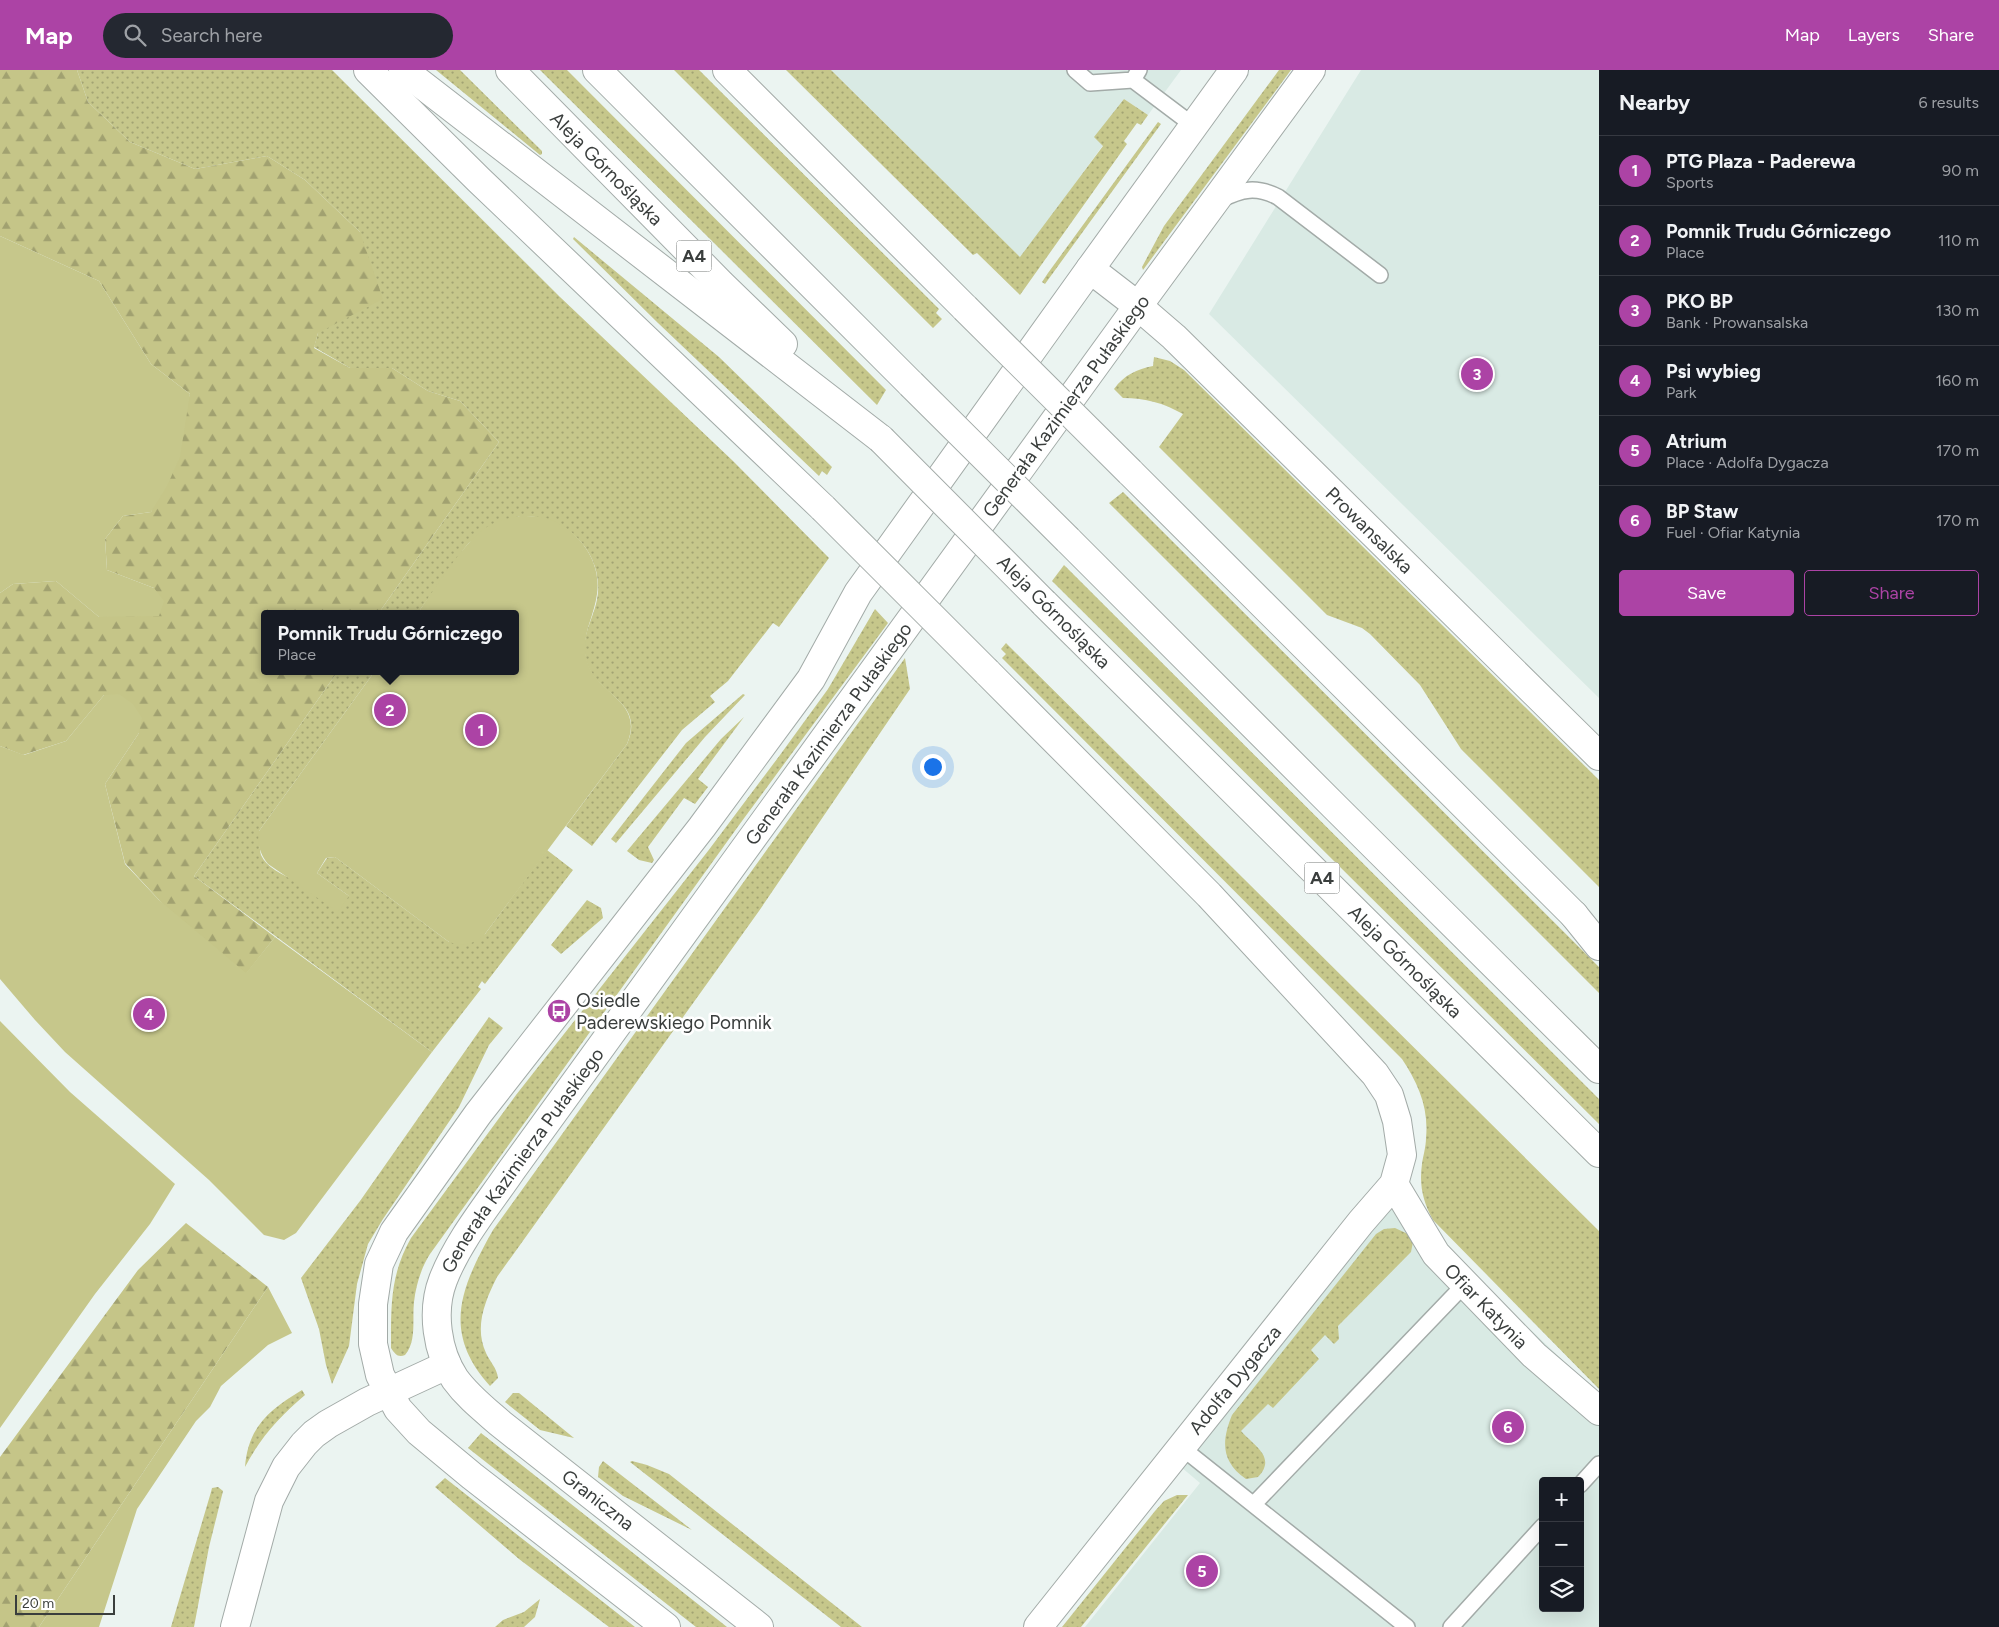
<!DOCTYPE html>
<meta charset="utf-8">
<style>
body{margin:0;font-family:Figtree,sans-serif;background:#242831;color:#f1f3f6}
.controls{position:absolute;right:15px;bottom:15px;display:grid;overflow:hidden;border-radius:5px;box-shadow:0 5px 20px #0002}
.controls button{width:45px;height:45px;display:grid;place-items:center;padding:0;border:0;border-bottom:1px solid #363941;background:#171b24;color:#f1f3f6;font:25px sans-serif}
.scale{position:absolute;left:15px;bottom:12px;width:100px;box-sizing:border-box;padding-left:5px;border:2px solid #3a3e3d;border-top:0;font-size:14px;line-height:18px;white-space:nowrap;color:#3a3e3d;-webkit-text-stroke:4px #fff;paint-order:stroke}
.you{position:absolute;left:932px;top:696px;width:18px;height:18px;margin:-12px;border:4px solid #fff;border-radius:50%;background:#1a73e8;box-shadow:0 0 0 8px #1a73e833}
.badge{display:grid;place-items:center;width:32px;height:32px;border-radius:50%;background:#ac43a5;color:#fff;font-size:16px;font-weight:700}
.pin{position:absolute;translate:-50% -50%;border:2px solid #fff;box-shadow:0 1px 5px #0006}
.popup{position:absolute;left:261px;top:540px;width:258px;height:65px;box-sizing:border-box;display:grid;place-content:center;border-radius:5px;background:#171b24;filter:drop-shadow(0 1px 4px #0005);font-size:16px;white-space:nowrap;color:#9ea1a6}
.popup b{font-size:19px;color:#f1f3f6}
.popup::after{content:'';position:absolute;left:50%;top:100%;margin-left:-10px;border:10px solid transparent;border-top-color:#171b24}
.list{margin:0;padding:0;list-style:none}
h2{display:flex;justify-content:space-between;align-items:center;height:65px;margin:0;padding:0 20px;font-size:21px}
h2 small{font-size:16px;font-weight:400;color:#9ea1a6}
.list li{display:grid;grid-template-columns:32px 1fr auto;gap:15px;align-items:center;box-sizing:border-box;height:70px;padding:0 20px;border-top:1px solid #363941}
.list b{display:block;font-size:19px;white-space:nowrap}
.list p{margin:0;font-size:16px;white-space:nowrap;color:#9ea1a6}
.list em{font-size:16px;font-style:normal;color:#9ea1a6}
.actions{display:flex;gap:10px;padding:15px 20px}
.actions a{flex:1;padding:11px 0;border:1px solid #ac43a5;border-radius:5px;text-align:center;font-size:18px;color:#ac43a5}
.actions .main{background:#ac43a5;color:#fff}
.icon{flex:none;width:28px;height:28px;fill:none;stroke:currentColor;stroke-width:2;stroke-linecap:round;stroke-linejoin:round}
.map{position:relative;flex:none;width:1599px;height:1557px;overflow:hidden}
header{display:flex;align-items:center;gap:30px;box-sizing:border-box;height:70px;padding:0 25px;background:#ac43a5;color:#fff}
header strong{font-size:24px}
nav{display:flex;gap:28px;margin-inline-start:auto;font-size:18px}
.search{width:350px;height:45px;background:#242831;display:flex;align-items:center;gap:12px;box-sizing:border-box;padding:0 18px;border-radius:28px;color:#9ea1a6;font-size:19px}
main{display:flex}
aside{flex:1;background:#171b24}
.map>svg:first-child{display:block}
.built{fill:#d9eae4;fill-rule:evenodd}
.grass{fill:url(#grass-dots)}
.forest{fill:url(#forest-firs)}
.park{fill:#c6c78b}
.lines{fill:none;stroke-linecap:round;stroke-linejoin:round}
.service-casing{stroke:#a3aba8;stroke-width:18}
.minor-casing{stroke:#a3aba8;stroke-width:30}
.tertiary-casing{stroke:#a3aba8;stroke-width:30}
.primary-casing{stroke:#a3aba8;stroke-width:30}
.motorway-casing{stroke:#a3aba8;stroke-width:30}
.service{stroke:#fff;stroke-width:15}
.minor{stroke:#fff;stroke-width:28}
.tertiary{stroke:#fff;stroke-width:28}
.primary{stroke:#fff;stroke-width:28}
.motorway{stroke:#fff;stroke-width:28}
.tertiary-bridge-casing{stroke:#a3aba8;stroke-width:30;stroke-linecap:butt}
.primary-bridge-casing{stroke:#a3aba8;stroke-width:30;stroke-linecap:butt}
.motorway-bridge-casing{stroke:#a3aba8;stroke-width:30;stroke-linecap:butt}
.tertiary-bridge{stroke:#fff;stroke-width:28}
.primary-bridge{stroke:#fff;stroke-width:28}
.motorway-bridge{stroke:#fff;stroke-width:28}
.labels{text-anchor:middle;dominant-baseline:central;stroke-width:5;stroke-linejoin:round;paint-order:stroke}
.shield{fill:#fff;stroke:#757877;stroke-width:1}
.shield-label{font-size:18px;font-weight:bold;fill:#3a3e3d}
.street-label{font-size:19px;fill:#3a3e3d;stroke:#fff}
.poi-label{font-size:19px;fill:#3a3e3d;stroke:#fff;text-anchor:start}
</style>
<header>
<strong>Map</strong>
<div class="search"><svg class="icon" aria-label="search" viewBox="0 0 24 24"><circle cx="10" cy="10" r="6"/><path d="M15 15l6 6"/></svg>Search here</div>
<nav><a>Map</a><a>Layers</a><a>Share</a></nav>
</header>
<main>
<div class="map">
<svg width="1599" height="1557" viewBox="0 0 1599 1557">
<defs>
<pattern id="grass-dots" width="8" height="8" patternUnits="userSpaceOnUse" patternTransform="scale(1.25)"><rect width="8" height="8" fill="#c6c78b"/><path d="M2 2h.1M6 6h.1" fill="none" stroke="#a2a373" stroke-width="1.8" stroke-linecap="round"/></pattern>
<pattern id="forest-firs" width="22" height="20" patternUnits="userSpaceOnUse" patternTransform="scale(1.25)"><rect width="22" height="20" fill="#c5c588"/><path d="M5 1l3.5 6h-7zM16 11l3.5 6h-7z" fill="#a1a170"/></pattern>
</defs>
<rect width="100%" height="100%" fill="#ebf4f1"/>
<path class="built" d="M831,0H1181L1148,45L1124,29L1103,75L1021,188Z
M1361,0H1599V628L1209,244Z
M1409,1119L1438,1171L1599,1325V1557H1085L1200,1413L1181,1397L1383,1146ZM1543,1411H1580V1538H1543Z"/>
<path class="grass" d="M77,0H332L560,227L733,391L829,488L779,557L773,553L728,611L710,626L715,632L682,660L592,776L566,756L627,674C645,632 601,627 588,596C577,566 596,549 598,522C601,479 564,445 522,446C516,446 508,452 502,455C492,461 478,466 469,473C463,479 458,488 453,495C441,511 429,527 417,544H378L499,372L460,331L428,321L392,298H350L314,277L318,263L360,162L305,110L267,86L195,99L130,72L88,32Z
M436,0H460L542,81V84L540,85Z
M540,0H567L886,320L877,335Z
M674,0H699L939,239L936,243L942,249L933,258Z
M786,0H831L1020,187L1103,76L1094,67L1124,29L1148,45L1141,55L1137,53L1124,71L1127,74L1020,225L977,183L973,185Z
M1279,0H1291L1143,200L1142,197L1164,156Z
M1158,52L1161,54L1045,214L1042,212L1048,203Z
M574,167L719,287L832,397L827,405L822,401L819,406L658,253L573,169Z
M1154,287L1170,291L1184,300L1599,710V817L1461,679L1420,615L1370,564L1362,558L1327,545L1159,377L1183,344C1163,333 1146,328 1123,328L1114,319C1124,305 1137,299 1153,296Z
M1123,422L1599,897V923L1109,433Z
M1064,495L1599,1029V1054L1052,511Z
M875,539L888,553L742,751L430,1184C421,1198 416,1215 414,1232C412,1249 417,1271 405,1285C398,1288 395,1284 391,1278C391,1236 390,1205 411,1168L516,1025L708,781L780,685L828,619Z
M1006,573L1599,1161V1319L1433,1150C1423,1132 1419,1115 1422,1094C1423,1086 1426,1077 1426,1068C1429,1038 1418,1013 1402,989L1002,588L1006,584L1001,579Z
M905,588L910,619L759,841L497,1207C485,1231 474,1257 486,1283C490,1292 497,1298 498,1308L490,1316C441,1262 461,1217 493,1160Z
M338,601H375L259,761C260,768 259,778 261,785C271,809 326,819 349,826L317,803L327,788L335,787L449,872L485,864L547,780L573,800L485,914L482,911L478,917L481,919L432,982L194,806Z
M743,624L745,625L705,667L616,773L611,769L686,673Z
M744,647L698,709L708,717L695,734L684,728L648,777L654,790L652,793L639,790L627,781L721,669Z
M587,830L601,838L603,848L561,884L551,875Z
M489,947L503,958L489,975L459,1037L383,1149L368,1174L357,1214L349,1276L332,1314L326,1295L319,1259L301,1208L360,1131Z
M1395,1158L1410,1165L1413,1172L1411,1182L1338,1256L1339,1269L1334,1274L1325,1265L1311,1280L1319,1289L1273,1338L1268,1334L1241,1361C1254,1376 1277,1387 1258,1407L1246,1409C1220,1391 1222,1370 1232,1345L1376,1164L1384,1159Z
M302,1320L305,1325C280,1346 260,1368 245,1397C248,1357 269,1340 302,1320Z
M513,1323H519L574,1368L540,1360L505,1332Z
M481,1363L727,1557H696L468,1378Z
M603,1391L692,1460L623,1426L598,1407L599,1397Z
M632,1391L647,1395L669,1404L862,1557H841L630,1392Z
M445,1408L635,1557H609L519,1489L435,1417Z
M218,1417L223,1421L209,1477L194,1557H171L211,1422L212,1418Z
M1177,1425H1188L1081,1557H1062L1155,1441L1164,1431Z
M540,1529L535,1547L524,1557H495L503,1550L524,1542Z"/>
<path class="forest" d="M0,0H77L88,32L130,72L195,99L267,86L305,110L360,162L383,229L318,263L314,278L350,298H392L428,321L460,331L499,372L378,544H265V601H338L194,806L275,867L242,909L206,881L125,793L105,714L139,663L104,625L66,671L23,685L0,676V523L13,514L56,511L99,547L154,518L107,500L105,469L123,446L151,442L190,324L151,294L99,211L0,166Z
M186,1153L268,1217L39,1557H0V1387L138,1200Z"/>
<path class="park" d="M0,166L99,211L151,294L190,324L180,387L167,416L151,442L123,446L105,469L107,500L154,518L164,531L159,546L99,547L56,511L13,514L0,523Z
M520,446C528,446 538,446 546,448C578,458 602,491 597,524C594,548 580,566 587,591C596,625 645,630 627,674L485,864C475,874 463,877 449,872L335,787L326,788L317,803L349,826L338,842L268,794C260,784 257,774 259,761L375,601H515V544H417C436,518 463,471 490,455C500,450 509,448 520,446Z
M119,624L133,634L142,648L139,663L105,714L125,794L159,830L246,903L275,867L432,982L296,1163L284,1170L264,1165L209,1110L65,982L35,950L0,909V676L24,685L66,671L104,625Z
M0,951L70,1022L175,1114L150,1154L95,1224L0,1358Z
M268,1217L292,1263L268,1275L221,1316L210,1337L196,1351L137,1439L99,1557H39Z"/>
<g class="lines">
<g class="service-casing">
<path id="service" d="M1075,0L1090,13L1133,10
M1139,0L1133,10L1194,56
M1220,130C1242,119 1256,116 1278,127L1380,205
M1181,1377L1407,1557
M1580,1415L1599,1394
M1254,1434L1465,1214
M1451,1557L1543,1456"/>
</g>
<g class="minor-casing">
<g id="minor">
<path d="M1090,199L1234,0"/>
<path d="M1138,236L1311,0"/>
<path id="s1" d="M1394,1114L1436,1184L1534,1285L1599,1341"/>
<path d="M235,1557L269,1431L286,1397L304,1374L314,1364L328,1354L367,1332L447,1295"/>
</g>
</g>
<g class="tertiary-casing">
<g id="tertiary">
<path d="M368,0L479,110L823,438"/>
<path d="M987,602L1209,825L1375,1004L1389,1025L1397,1051L1402,1085L1394,1114L1361,1152L1038,1557"/>
<path id="s2" d="M666,1557L472,1406L419,1362L398,1339L380,1305L373,1274V1234L379,1194L394,1162L478,1044L702,757L811,609L858,523L1090,199L1138,236L1174,267L1599,686"/>
<path id="s3" d="M759,1557L501,1354C485,1340 468,1327 455,1309C437,1282 431,1241 443,1210C458,1171 487,1136 511,1101L1138,236"/>
</g>
</g>
<g class="primary-casing">
<path id="primary" d="M727,0L965,238
M1130,402L1574,845"/>
</g>
<g class="motorway-casing">
<g id="motorway">
<path d="M403,0L881,369"/>
<path id="s4" d="M510,0L721,214L783,274"/>
<path d="M597,0L911,314"/>
<path d="M1068,470L1335,737L1599,999"/>
<path id="s5" d="M1044,533L1599,1083"/>
<path d="M1574,845L1599,876"/>
</g>
</g>
<use href="#service" class="service"/>
<use href="#minor" class="minor"/>
<use href="#tertiary" class="tertiary"/>
<use href="#primary" class="primary"/>
<use href="#motorway" class="motorway"/>
<g class="tertiary-bridge-casing">
<path id="tertiary-bridge" d="M823,438L987,602"/>
</g>
<g class="primary-bridge-casing">
<path id="primary-bridge" d="M965,238L1130,402"/>
</g>
<g class="motorway-bridge-casing">
<path id="motorway-bridge" d="M911,314L1068,470
M881,369L1044,533"/>
</g>
<use href="#tertiary-bridge" class="tertiary-bridge"/>
<use href="#primary-bridge" class="primary-bridge"/>
<use href="#motorway-bridge" class="motorway-bridge"/>
</g>
<defs>
<g id="bus-disc" transform="scale(1.25)"><circle r="9.5" fill="#ac43a5" stroke="#fff"/><path d="M-5-6H5V4H4V6H2V4H-2V6H-4V4H-5ZM-3.5-4V0h7V-4ZM-3.5 1.2v1.5H-2V1.2ZM2 1.2v1.5H3.5V1.2Z" fill="#fff"/></g>
</defs>
<g fill-rule="evenodd">
<use href="#bus-disc" x="559" y="941"/>
</g>
<g class="labels">
<g class="shield">
<rect x="676.5" y="170.5" width="35" height="31" rx="4"/>
<rect x="1304.5" y="792.5" width="35" height="31" rx="4"/>
</g>
<g class="shield-label">
<text x="694" y="186">A4</text>
<text x="1322" y="808">A4</text>
</g>
<g class="street-label">
<text stroke="none"><textPath href="#s4" startOffset="138">Aleja Górnośląska</textPath></text>
<text transform="translate(1066 336) rotate(-54)">Generała Kazimierza Pułaskiego</text>
<text stroke="none"><textPath href="#s2" startOffset="2104">Prowansalska</textPath></text>
<text transform="translate(1054 542) rotate(45)">Aleja Górnośląska</text>
<text stroke="none"><textPath href="#s3" startOffset="1165">Generała Kazimierza Pułaskiego</textPath></text>
<text stroke="none"><textPath href="#s5" startOffset="509">Aleja Górnośląska</textPath></text>
<text stroke="none"><textPath href="#s3" startOffset="640">Generała Kazimierza Pułaskiego</textPath></text>
<text stroke="none"><textPath href="#s1" startOffset="154">Ofiar Katynia</textPath></text>
<text transform="translate(1235 1310) rotate(-51)">Adolfa Dygacza</text>
<text transform="translate(598 1430) rotate(38)">Graniczna</text>
</g>
<g class="poi-label">
<text x="576" y="930">Osiedle<tspan x="576" dy="22">Paderewskiego Pomnik</tspan></text>
</g>
</g>
</svg>
<div class="controls">
<button>+</button>
<button>−</button>
<button><svg class="icon" aria-label="layers" viewBox="0 0 24 24"><path d="M12 4l9 5-9 5-9-5zM3 14l9 5 9-5"/></svg></button>
</div>
<div class="scale">20 m</div>
<div class="you"></div>
<div class="pin badge" style="left:481px;top:660px">1</div>
<div class="pin badge" style="left:390px;top:640px">2</div>
<div class="popup"><b>Pomnik Trudu Górniczego</b>Place</div>
<div class="pin badge" style="left:1477px;top:304px">3</div>
<div class="pin badge" style="left:149px;top:944px">4</div>
<div class="pin badge" style="left:1202px;top:1501px">5</div>
<div class="pin badge" style="left:1508px;top:1357px">6</div>
</div>
<aside>
<h2>Nearby<small>6 results</small></h2>
<ul class="list">
<li><span class="badge">1</span><div><b>PTG Plaza - Paderewa</b><p>Sports</p></div><em>90 m</em></li>
<li><span class="badge">2</span><div><b>Pomnik Trudu Górniczego</b><p>Place</p></div><em>110 m</em></li>
<li><span class="badge">3</span><div><b>PKO BP</b><p>Bank · Prowansalska</p></div><em>130 m</em></li>
<li><span class="badge">4</span><div><b>Psi wybieg</b><p>Park</p></div><em>160 m</em></li>
<li><span class="badge">5</span><div><b>Atrium</b><p>Place · Adolfa Dygacza</p></div><em>170 m</em></li>
<li><span class="badge">6</span><div><b>BP Staw</b><p>Fuel · Ofiar Katynia</p></div><em>170 m</em></li>
</ul>
<div class="actions"><a class="main">Save</a><a>Share</a></div>
</aside>
</main>
